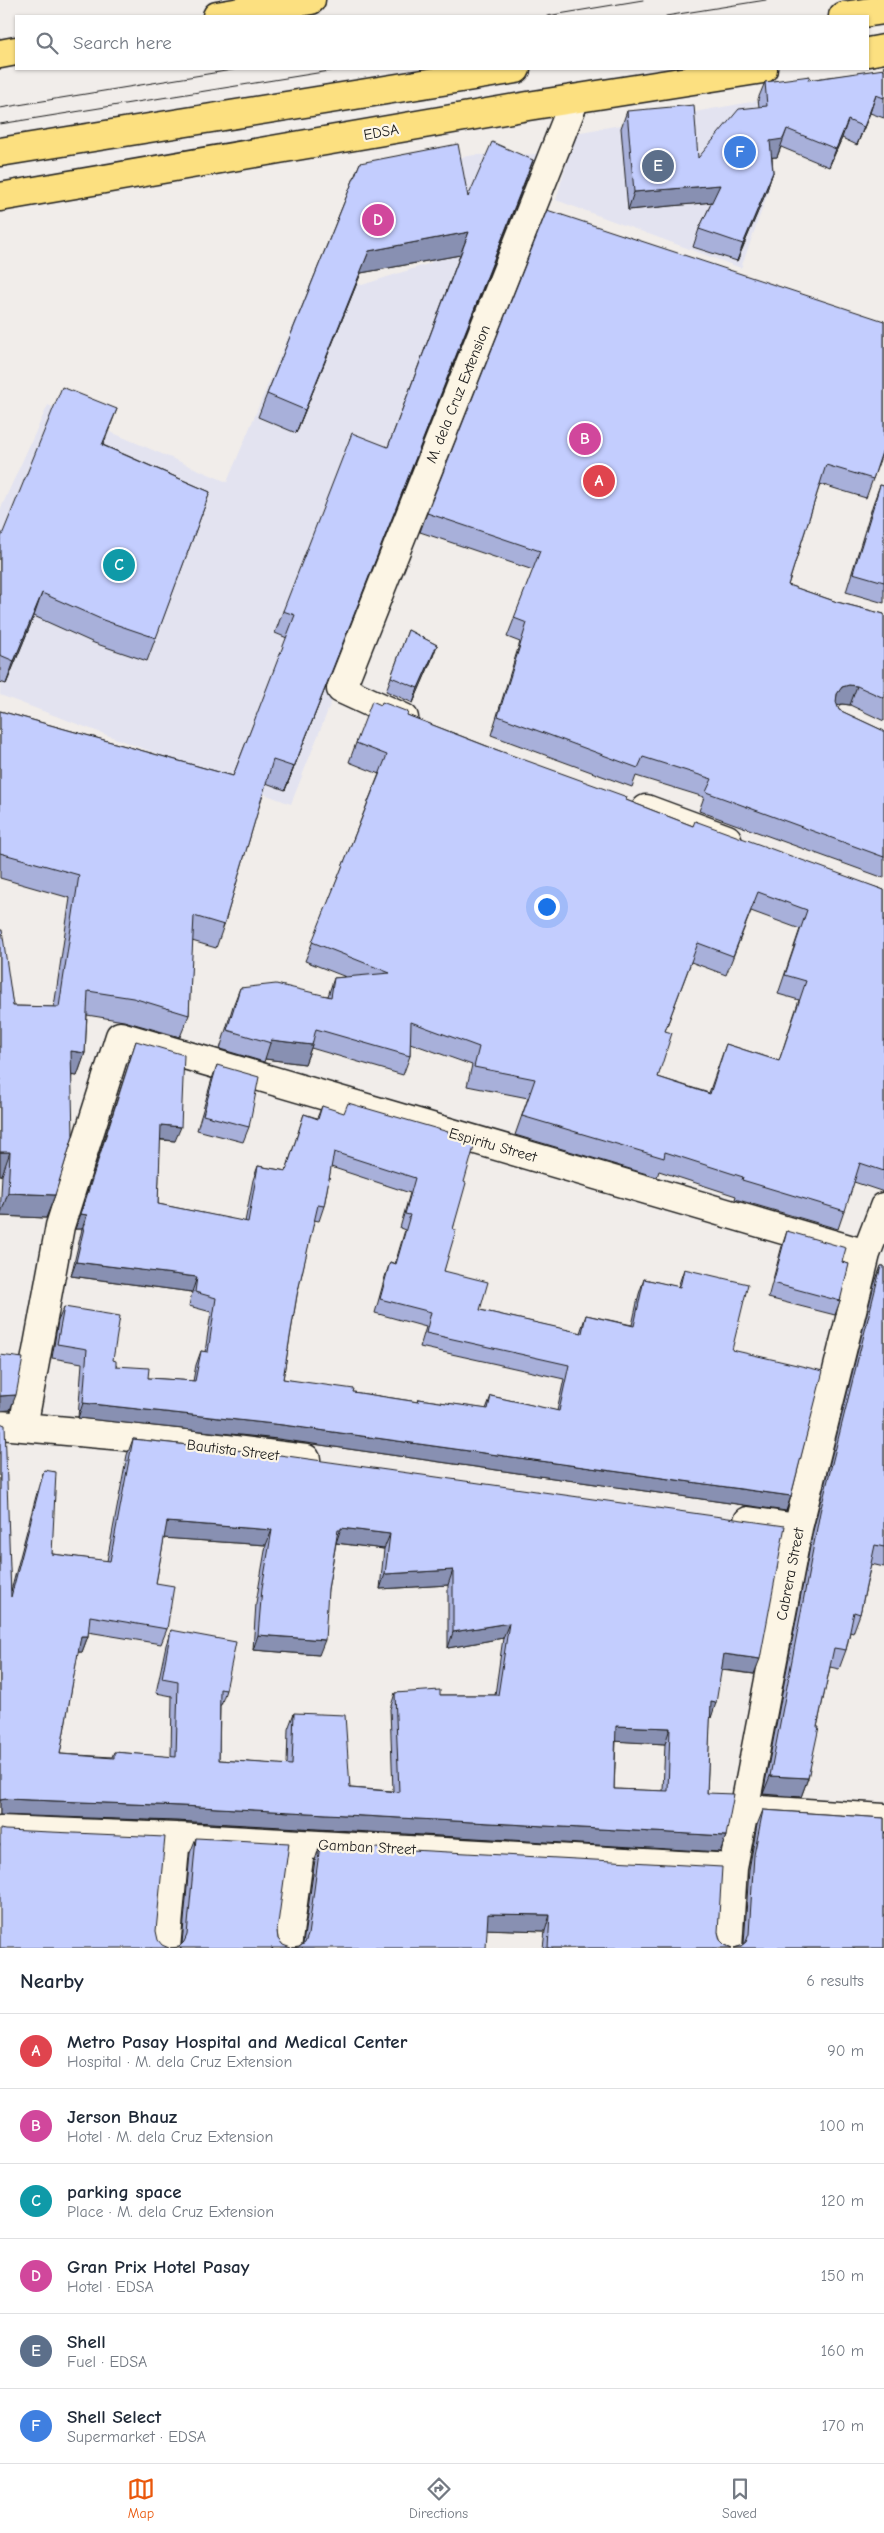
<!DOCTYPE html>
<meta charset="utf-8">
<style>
body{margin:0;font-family:"Comic Neue",sans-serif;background:#f6f6f7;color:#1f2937}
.you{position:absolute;left:546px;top:906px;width:18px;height:18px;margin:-12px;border:4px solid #fff;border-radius:50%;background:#1a73e8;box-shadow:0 0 0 8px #1a73e833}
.badge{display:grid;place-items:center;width:32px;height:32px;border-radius:50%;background:#ea580c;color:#fff;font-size:16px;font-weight:700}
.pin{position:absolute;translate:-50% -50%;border:2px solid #fff;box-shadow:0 1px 5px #0006}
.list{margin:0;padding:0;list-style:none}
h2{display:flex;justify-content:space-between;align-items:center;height:65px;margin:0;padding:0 20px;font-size:21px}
h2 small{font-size:16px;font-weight:400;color:#747a83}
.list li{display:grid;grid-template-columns:32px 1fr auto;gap:15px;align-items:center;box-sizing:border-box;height:75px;padding:0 20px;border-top:1px solid #e0e1e3}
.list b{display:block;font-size:19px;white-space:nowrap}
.list p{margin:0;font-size:16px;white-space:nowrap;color:#747a83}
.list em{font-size:16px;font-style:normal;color:#747a83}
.icon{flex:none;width:28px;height:28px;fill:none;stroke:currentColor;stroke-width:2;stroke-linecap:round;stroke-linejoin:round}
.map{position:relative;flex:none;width:884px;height:1948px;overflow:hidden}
.search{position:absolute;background:#fff;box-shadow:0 1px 4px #0004;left:15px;right:15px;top:15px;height:55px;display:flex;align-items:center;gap:12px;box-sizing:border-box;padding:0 18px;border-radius:0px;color:#747a83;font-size:19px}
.sheet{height:515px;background:#fff}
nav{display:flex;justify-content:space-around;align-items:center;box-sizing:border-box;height:70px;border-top:1px solid #e0e1e3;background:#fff;font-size:14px;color:#747a83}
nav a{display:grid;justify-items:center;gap:2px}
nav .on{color:#ea580c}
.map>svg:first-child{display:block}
.built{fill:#e3e3f0}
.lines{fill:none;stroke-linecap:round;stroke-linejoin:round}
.minor-casing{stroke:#1c1c1c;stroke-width:31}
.highway-casing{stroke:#1c1c1c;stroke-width:31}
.minor{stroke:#fcf5e5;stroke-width:28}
.highway{stroke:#fce080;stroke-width:28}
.tram{stroke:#1c1c1c;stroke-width:1}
.wall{fill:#a8b0da;stroke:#1c1c1c;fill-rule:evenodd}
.shaded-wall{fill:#8890b2;stroke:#1c1c1c}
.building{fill:#c3cdfe;stroke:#1c1c1c;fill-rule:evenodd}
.labels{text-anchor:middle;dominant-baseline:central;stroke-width:4.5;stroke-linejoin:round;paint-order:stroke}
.street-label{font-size:15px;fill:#1c1c1c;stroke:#fcf5e5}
</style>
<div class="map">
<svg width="884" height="1948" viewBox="0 0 884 1948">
<rect width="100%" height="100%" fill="#f1edea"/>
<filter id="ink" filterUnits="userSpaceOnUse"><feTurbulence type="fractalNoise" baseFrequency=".02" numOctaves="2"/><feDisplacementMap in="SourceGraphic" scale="10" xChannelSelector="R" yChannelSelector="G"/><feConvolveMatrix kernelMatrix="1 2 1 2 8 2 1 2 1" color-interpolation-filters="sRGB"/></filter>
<g filter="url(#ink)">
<path class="built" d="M757,101L769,190L741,268L556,200L575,133Z
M547,154L291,804L0,695V510L48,405L227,482L317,268L362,285L431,263L409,165L475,155Z"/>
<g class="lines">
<g class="minor-casing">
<path id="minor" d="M404,718L341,689L575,99
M646,809L727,839
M0,1425L123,1436L306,1459
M23,1427L60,1226L120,1036L866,1254
M748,1521L798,1528
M745,1809L884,1818
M0,1830L176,1837L733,1868
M166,1948L176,1837
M287,1948L301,1844
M728,1948L733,1868L798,1528L866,1254L884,1207"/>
</g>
<g class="highway-casing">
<path id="highway" d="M217,16L311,0
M843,16L884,10
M868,52L884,49
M0,54L16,51
M0,152L516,69
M0,197L528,106L763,69"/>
</g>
<use href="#minor" class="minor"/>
<use href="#highway" class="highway"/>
<path class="tram" d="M547,16L643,0
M666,16L766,0
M0,108L238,69
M0,124L342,69"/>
</g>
<path class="wall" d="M884,66V118L870,113L857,145L842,138L829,167L781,147L777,157H772L773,172L767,190L737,261L693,247L699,229L712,202L628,210L621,128L627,111L698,158L759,107L758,99L765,82L809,80L882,70Z
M533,160L285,790L266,783L224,925L216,948L192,941L189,1015L180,1037L124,1021L87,1015L85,1053L77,1076L72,1075L55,1195L46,1218L0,1216L2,1175H0V930L13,1006L54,1007L70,898L0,878V711L233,776L287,638L275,633L283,611L388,447L460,255L361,273L296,433L258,417L267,394L360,163L468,197Z
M884,321V454H882L866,498L820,484L788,585L837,602L884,614V721L850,705L842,704L837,706L839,710L884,731V878L699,811L704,797L636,776L632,787L491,735L520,642L507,637L533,570L420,532L427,513Z
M117,409L103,445L210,492L147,661L94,643L34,616L6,684L0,682V540Z
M880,485L884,486V603L846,592L873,504Z
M408,630L437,645L432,659L413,703L386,691Z
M381,705L693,826L884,890V1192L854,1182L838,1229L735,1199L736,1196L659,1171L657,1177L515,1135L528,1098L467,1086L472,1065L410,1043V1056L403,1075L311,1048L305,1064L265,1059L264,1062L220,1049L233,1006L240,988L328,996L334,978L346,977L305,961L379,774L349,762L356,743ZM751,911L800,929L778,994L799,1000L779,1061L726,1044L709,1093L658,1077L665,1031L691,962L726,975Z
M136,1041L175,1141L160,1140L158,1204L245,1222L253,1180L258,1166L286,1171L304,1114L317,1118L322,1106L464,1182L453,1229L444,1271L480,1310L580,1333L586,1315L632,1325L639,1294L644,1279L678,1287L684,1269L732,1350L791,1496L786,1511L278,1439L78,1418L82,1363L52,1358L58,1321L64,1307L113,1360L116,1366L148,1378L193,1381L196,1365L201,1351L205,1352L211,1312L189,1306L192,1292L71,1276L82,1229H75ZM331,1167L410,1193L400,1228L405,1230L395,1264L390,1262L385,1277L375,1313L426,1327L420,1347L564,1379L557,1411L491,1396L486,1409L419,1399L418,1402L353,1392L283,1379L297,1295L314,1220L319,1221L324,1206Z
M217,1065L249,1127L243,1142L197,1130L212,1079Z
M787,1231L842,1262L840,1301L835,1315L768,1298L782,1246Z
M881,1266H884V1567L871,1564L860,1614L853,1633L850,1632L846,1650L839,1669L830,1667L817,1727L808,1778L801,1797L763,1794L813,1531L874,1285Z
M0,1423L11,1591L39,1485L44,1470L52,1554L107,1561L127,1455L133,1439L280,1455L754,1674L721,1670L711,1718H710L707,1793L726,1836L720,1852L177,1821L0,1815ZM164,1538L266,1545L256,1603L253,1650L319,1655L328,1589L336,1543L384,1549L380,1589L448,1585V1648L503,1638L495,1695H440L395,1693L390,1709L393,1791L350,1788L294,1713L288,1729L287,1765L219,1760L220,1705H221L226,1690L171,1630L166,1645L156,1693L172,1696L171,1757L114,1752L112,1757L60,1754L78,1652H82L88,1636V1632L161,1644L167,1629L156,1583ZM616,1741L665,1744L663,1791L614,1789Z
M763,1810L884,1818V1948H734L741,1946L744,1944L749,1870L757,1825Z
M196,1838L277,1931L278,1939L283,1945L179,1947L182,1944L190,1853Z
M320,1845L718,1932L720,1940L725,1945L732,1948H543L545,1931L487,1929L299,1947L303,1944L315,1860Z"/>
<path class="shaded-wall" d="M876,95L870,113L857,145L864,127Z
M848,120L842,138L829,167L836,149Z
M787,129L777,157L763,158L770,141Z
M533,160L525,182L285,790L294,767Z
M773,172L767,190L737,261L743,244Z
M720,185L714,202L628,210L634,192Z
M469,232L460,255L361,273L296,433L305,410L369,251Z
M42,593L34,616L6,684L14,661Z
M437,645L432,659L413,703L418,688Z
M849,685L857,686L850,705L842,704L835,706L837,694L842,687Z
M271,1040L312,1045L305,1064L265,1059Z
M71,1051L85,1053L77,1076L63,1074Z
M161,1125L181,1127L175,1141L156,1139Z
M0,1152H10L2,1175H0Z
M8,1193L55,1195L46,1218L0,1216Z
M81,1214L87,1215L82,1229H75Z
M76,1262L197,1277L192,1292L71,1276Z
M16,1395L10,1410L0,1411V1396Z
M83,1403L283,1425L791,1496L786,1511L278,1439L78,1418Z
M167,1522L272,1530L266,1545L162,1538Z
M341,1528L390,1534L384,1549L336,1543Z
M453,1570L448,1585L380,1589L385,1574Z
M509,1623L503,1638L448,1648L453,1632Z
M258,1635L325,1640L319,1655L253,1650Z
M81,1636H88L82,1652H76Z
M724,1654L760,1659L754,1674L718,1669Z
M711,1702L716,1703L711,1718H705Z
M616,1726L670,1728L665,1744L611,1741Z
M770,1776L808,1778L801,1797L763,1794Z
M6,1799L182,1806L726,1836L720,1852L177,1821L0,1815V1800Z
M488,1914L550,1915L545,1931L482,1929Z"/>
<path class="building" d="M884,69V98L876,95L864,127L848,120L836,149L787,129L783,139L770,141L773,172L743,244L699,229L720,185L634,192L627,111L694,105L698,158L739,109L767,106L765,82L810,76L808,80Z
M492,142L533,160L294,767L273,760L224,925L194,916L189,1015L133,998L88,991L85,1053L71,1051L73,1136L55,1195L8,1193L10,1152H0V930H2L13,1006L59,1007L79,875L0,853V711L233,776L295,615L283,611L352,433L388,447L469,232L369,251L305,410L267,394L360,163L458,144L468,197Z
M547,210L884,321V446L873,479L826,465L788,585L837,602L884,614V698L857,686L849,685L842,687L837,694L836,702L839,710L884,731V857L706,792L712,779L643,757L638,768L498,716L527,623L514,618L540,551L427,513Z
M62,387L117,409L102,445L210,492L156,638L103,620L42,593L14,661L0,655V540Z
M880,485L884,486V582L853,573Z
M408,630L437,645L418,688L391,677Z
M372,701L381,705L382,702L408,712L407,715L489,747L627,797L626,800L693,826L695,821L884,890V1171L860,1163L845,1211L742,1180L743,1177L665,1152L664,1158L522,1116L535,1079L474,1067L479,1047L411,1022L410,1056L316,1029L312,1045L271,1040V1043L227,1030L240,988L276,984L331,997L334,978L390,973L312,942L387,755L356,743ZM758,892L807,910L785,975L806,981L779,1061L726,1044L710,1094L658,1077L672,1033L665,1031L698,943L733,956Z
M136,1041L184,1055L181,1127L161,1125L158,1204L248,1222L258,1166L286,1171L304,1114L318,1119L322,1106L344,1113L348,1103L476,1140L464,1182L466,1183L453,1229L456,1230L444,1271L488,1282L480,1310L582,1333L586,1315L634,1326L644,1279L680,1287L684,1269L748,1284L732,1350L823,1371L791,1496L283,1425L83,1403L87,1349L57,1344L64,1307L120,1316L113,1360L116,1361V1366L149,1368L148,1378L195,1381L201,1351L208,1352L216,1298L195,1292L197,1277L76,1262L87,1215L81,1214ZM334,1152L415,1178L405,1214L410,1215L396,1264L390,1262L380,1299L431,1312L426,1333L569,1365L559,1411L491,1396L488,1409L419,1399L418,1402L353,1392L354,1389L283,1379L297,1295L318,1205L324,1206Z
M217,1065L259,1077L249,1127L203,1115Z
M787,1231L846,1248L842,1262L849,1264L840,1301L773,1283Z
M881,1266H884V1547L875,1545L860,1614L854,1612L846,1650L834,1648L817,1727H819L808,1778L770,1776L820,1512Z
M0,1355L23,1358L16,1395L0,1396Z
M0,1423L5,1425L11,1597L44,1470L56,1472L52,1554L110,1561L133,1439L280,1455L785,1526L760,1659L724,1654L716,1703L711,1702L707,1793L734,1794L726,1836L182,1806L6,1799L0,1800ZM167,1522L272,1530L262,1588L258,1635L325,1640L328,1589L338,1530H341V1528L390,1534L385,1574L453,1570V1632L509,1623L498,1695H440V1690L395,1693L399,1792L350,1788L345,1715L294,1713L292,1765L219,1760L220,1689L226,1690L236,1642L171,1630L162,1678L178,1681L176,1757L114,1752V1758L60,1754L81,1636H88L90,1616L167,1629L174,1586L156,1583ZM616,1726L670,1728L668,1791L614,1789Z
M763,1810L884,1818V1948H734L741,1946L746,1942L749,1934L754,1855Z
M0,1829L5,1830L165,1837L156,1931L158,1940L162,1945L169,1948H0Z
M196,1838L289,1843L277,1931L278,1939L283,1945L291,1948H170L179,1947L184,1942L187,1935Z
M320,1845L722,1867L718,1932L720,1940L725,1945L732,1948H548L550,1915L488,1914L486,1948H292L299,1947L305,1943L308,1935Z"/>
</g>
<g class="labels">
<g class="street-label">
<text transform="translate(381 132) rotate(-10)">EDSA</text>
<text transform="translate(458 394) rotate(-68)">M. dela Cruz Extension</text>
<text transform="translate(493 1145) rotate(16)">Espiritu Street</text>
<text transform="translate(233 1450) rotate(7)">Bautista Street</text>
<text transform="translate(790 1574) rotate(-79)">Cabrera Street</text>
<text transform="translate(367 1847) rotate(3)">Gamban Street</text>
</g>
</g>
</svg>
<div class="you"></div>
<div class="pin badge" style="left:599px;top:481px;background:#e0444e">A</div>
<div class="pin badge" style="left:585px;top:439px;background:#d1479c">B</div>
<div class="pin badge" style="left:119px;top:565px;background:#0f9aa8">C</div>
<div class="pin badge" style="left:378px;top:220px;background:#d1479c">D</div>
<div class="pin badge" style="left:658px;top:166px;background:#5c6f8a">E</div>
<div class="pin badge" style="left:740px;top:152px;background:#3f7fe0">F</div>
<div class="search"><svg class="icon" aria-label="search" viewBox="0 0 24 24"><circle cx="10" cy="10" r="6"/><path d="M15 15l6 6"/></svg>Search here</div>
</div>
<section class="sheet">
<h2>Nearby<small>6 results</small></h2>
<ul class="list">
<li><span class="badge" style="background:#e0444e">A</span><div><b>Metro Pasay Hospital and Medical Center</b><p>Hospital · M. dela Cruz Extension</p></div><em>90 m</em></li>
<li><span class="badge" style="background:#d1479c">B</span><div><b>Jerson Bhauz</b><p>Hotel · M. dela Cruz Extension</p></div><em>100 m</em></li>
<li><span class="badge" style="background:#0f9aa8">C</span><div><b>parking space</b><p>Place · M. dela Cruz Extension</p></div><em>120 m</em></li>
<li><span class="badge" style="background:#d1479c">D</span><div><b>Gran Prix Hotel Pasay</b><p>Hotel · EDSA</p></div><em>150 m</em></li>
<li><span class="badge" style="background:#5c6f8a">E</span><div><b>Shell</b><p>Fuel · EDSA</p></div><em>160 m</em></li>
<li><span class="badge" style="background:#3f7fe0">F</span><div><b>Shell Select</b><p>Supermarket · EDSA</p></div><em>170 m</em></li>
</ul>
</section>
<nav>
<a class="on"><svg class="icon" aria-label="map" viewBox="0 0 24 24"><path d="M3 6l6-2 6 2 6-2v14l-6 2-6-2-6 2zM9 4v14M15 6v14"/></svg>Map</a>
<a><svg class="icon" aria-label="directions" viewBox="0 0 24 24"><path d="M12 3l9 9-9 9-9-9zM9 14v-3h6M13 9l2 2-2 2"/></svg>Directions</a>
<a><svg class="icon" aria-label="saved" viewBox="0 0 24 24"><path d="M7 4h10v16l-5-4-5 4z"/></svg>Saved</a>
</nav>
